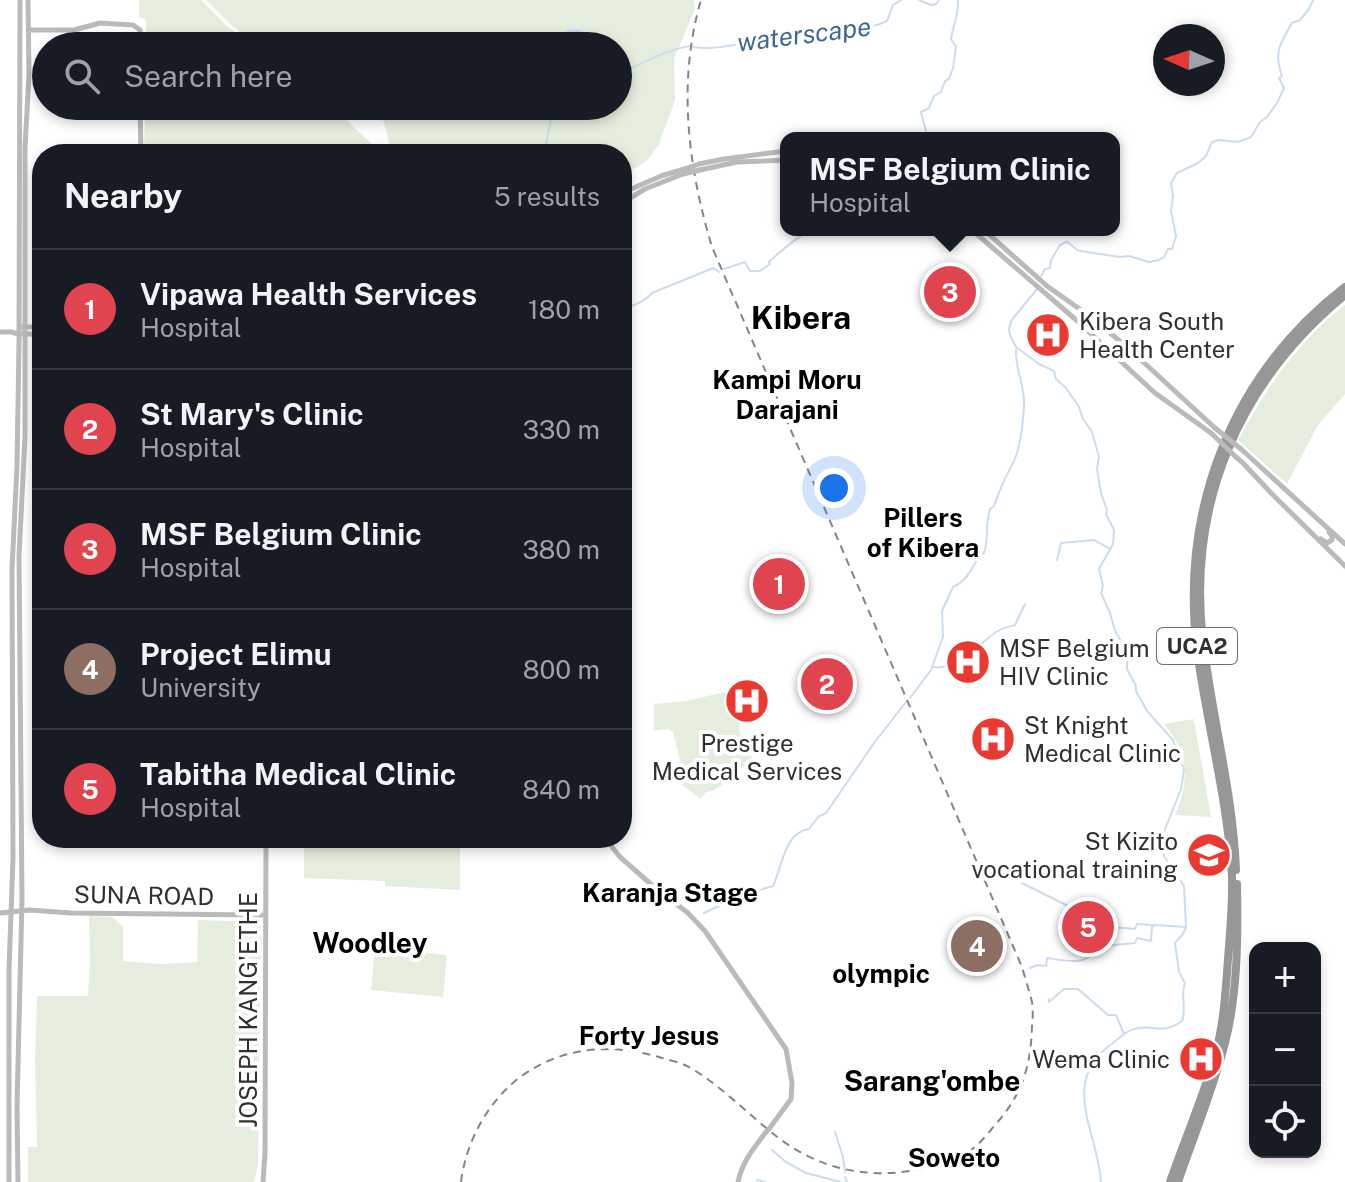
<!DOCTYPE html>
<meta charset="utf-8">
<style>
body{margin:0;font-family:"Public Sans",sans-serif;background:#242831;color:#f1f3f6}
.controls{position:absolute;right:24px;bottom:24px;display:grid;overflow:hidden;border-radius:16px;box-shadow:0 4px 12px #0003}
.controls button{width:72px;height:72px;display:grid;place-items:center;padding:0;border:0;border-bottom:2px solid #363941;background:#171b24;color:#f1f3f6;font:40px sans-serif}
.compass{position:absolute;left:1153px;top:24px;width:72px;height:72px;border-radius:50%;background:#171b24;box-shadow:0 4px 12px #0003;rotate:273deg}
.you{position:absolute;left:834px;top:488px;width:28px;height:28px;margin:-20px;border:6px solid #fff;border-radius:50%;background:#1a73e8;box-shadow:0 0 0 12px #1a73e833}
.badge{display:grid;place-items:center;width:52px;height:52px;border-radius:50%;background:#0b8043;color:#fff;font-size:26px;font-weight:700}
.pin{position:absolute;translate:-50% -50%;border:4px solid #fff;box-shadow:0 2px 8px #0006}
.popup{position:absolute;left:780px;top:132px;width:340px;height:104px;box-sizing:border-box;display:grid;place-content:center;border-radius:16px;background:#171b24;filter:drop-shadow(0 2px 6px #0005);font-size:26px;white-space:nowrap;color:#9ea1a6}
.popup b{font-size:30px;color:#f1f3f6}
.popup::after{content:'';position:absolute;left:50%;top:100%;margin-left:-16px;border:16px solid transparent;border-top-color:#171b24}
.list{margin:0;padding:0;list-style:none}
h2{display:flex;justify-content:space-between;align-items:center;height:104px;margin:0;padding:0 32px;font-size:34px}
h2 small{font-size:26px;font-weight:400;color:#9ea1a6}
.list li{display:grid;grid-template-columns:52px 1fr auto;gap:24px;align-items:center;box-sizing:border-box;height:120px;padding:0 32px;border-top:2px solid #363941}
.list b{display:block;font-size:30px;white-space:nowrap}
.list p{margin:0;font-size:26px;white-space:nowrap;color:#9ea1a6}
.list em{font-size:26px;font-style:normal;color:#9ea1a6}
.icon{flex:none;width:44px;height:44px;fill:none;stroke:currentColor;stroke-width:2;stroke-linecap:round;stroke-linejoin:round}
.map{position:relative;flex:none;width:1345px;height:1182px;overflow:hidden}
.search{position:absolute;background:#171b24;box-shadow:0 4px 12px #0003;left:32px;top:32px;width:600px;height:88px;display:flex;align-items:center;gap:20px;box-sizing:border-box;padding:0 28px;border-radius:44px;color:#9ea1a6;font-size:30px}
.panel{position:absolute;background:#171b24;box-shadow:0 4px 12px #0003;left:32px;top:144px;width:600px;height:704px;border-radius:32px}
.map>svg:first-child{display:block}
.green{fill:#e5eede}
.water{fill:#cbdced}
.lines{fill:none;stroke-linecap:round;stroke-linejoin:round}
.stream{stroke:#cbdced;stroke-width:2}
.secondary{stroke:#bababa;stroke-width:5}
.highway{stroke:#979797;stroke-width:8}
.rail{stroke:#858585;stroke-width:2;stroke-dasharray:8 6;stroke-linecap:butt}
.secondary-bridge{stroke:#bababa;stroke-width:5}
.labels{text-anchor:middle;dominant-baseline:central;stroke-width:8;stroke-linejoin:round;paint-order:stroke}
.shield{fill:#fff;stroke:#6e6e6e;stroke-width:2}
.shield-label{font-size:22px;font-weight:bold;fill:#303030}
.poi-label{font-size:24px;fill:#303030;stroke:#fff;text-anchor:start}
.street-label{font-size:24px;fill:#303030;stroke:#fff}
.water-label{font-size:26px;font-style:italic;fill:#3c6895;stroke:#fff}
.neighbourhood-label{font-size:26px;font-weight:bold;fill:#000;stroke:#fff}
.quarter-label{font-size:28px;font-weight:bold;fill:#000;stroke:#fff}
.district-label{font-size:32px;font-weight:bold;fill:#000;stroke:#fff}
</style>
<div class="map">
<svg width="1345" height="1182" viewBox="0 0 1345 1182">
<rect width="100%" height="100%" fill="#fff"/>
<path class="green" d="M139,0H201L226,25L253,46H146V20L139,17Z
M206,0H694L695,9L674,59L675,100L659,144L646,162L622,175V154H397L389,143L384,122L373,106H618V46H290L287,44L285,46H259L231,25Z
M145,106H332L382,154H144Z
M1345,305V394L1318,425L1287,484L1238,440C1266,389 1298,341 1345,305Z
M725,692L726,706L739,721C739,737 744,748 754,760C748,765 741,767 735,772C725,780 719,791 706,792L701,799L666,773L681,764L673,732L668,729L654,731V704L686,701Z
M1194,719V721L1211,817L1175,815C1190,779 1189,754 1164,724Z
M304,838H460V890L385,886V881L304,878Z
M89,916L112,917L123,927V961L161,964L197,962L198,920L260,922L262,943L260,967L258,1164L254,1182H28V1147H37L35,1059L37,996H88L90,961Z
M375,947L447,955L443,997L371,990Z"/>
<path class="water" d="M577,29L582,31L591,46H550L568,30Z"/>
<g class="lines">
<path class="stream" d="M919,0L931,5L936,4L939,0
M693,47C712,50 730,45 749,43C762,41 775,42 787,39C796,37 802,30 810,29C817,28 821,33 827,34C850,38 868,28 887,21L893,5L901,0
M618,75C640,64 664,51 689,46
M920,138L927,135L921,112L929,108L934,96L941,92L945,81L949,79L953,68L956,47L951,39C953,25 959,15 958,0
M544,154C548,138 550,122 553,106
M724,269L745,262L750,271H760L770,264L769,262C782,250 797,237 811,230
M1041,276L1045,269L1050,268L1051,260L1060,245L1066,242L1069,243L1077,250L1087,252L1120,257L1129,256L1149,262L1159,260L1164,257L1168,249H1172L1176,236L1171,211L1173,196L1171,183L1177,173L1198,163L1206,156L1212,142L1219,140L1238,142L1251,137L1260,122L1267,117L1277,103L1284,88L1279,78L1282,76C1273,51 1281,43 1292,23L1300,20L1309,9L1313,0
M1037,289L1011,321L1009,330L1010,335L1016,347L1039,364L1054,371L1056,379L1066,388L1079,407L1083,419L1092,432L1099,457L1097,469L1101,493L1107,510L1106,514L1114,530L1113,544L1099,569L1103,586L1101,593L1110,613L1115,631L1123,645L1127,661V669L1136,686V691L1147,711L1173,740L1184,770L1181,789L1164,832L1163,844L1164,856L1184,886L1186,927L1183,934L1175,943L1179,972L1185,983C1180,996 1187,1009 1182,1021C1162,1036 1152,1023 1134,1029C1126,1031 1119,1038 1113,1043C1058,1081 1098,1132 1101,1182
M622,308C633,307 645,301 652,293L706,271L713,268L719,272
M1057,560L1061,543L1094,540L1110,549
M933,667C955,671 979,644 996,632C1002,628 1008,627 1015,625L1025,604
M1060,686L1063,677
M910,698L931,670L943,637L942,611L953,587C965,582 973,569 979,555L984,553C989,539 985,524 990,509L994,506C999,492 1004,479 1011,467C1021,450 1023,424 1024,405C1025,386 1015,369 1016,350
M1022,883L1082,913L1084,919L1099,926L1135,929L1137,924L1152,925
M704,913L740,896L773,886C782,868 784,832 809,829L818,817L826,813L874,743L906,702
M1030,968L1037,965L1046,966L1047,958C1055,959 1073,963 1082,960C1089,958 1094,953 1101,951L1103,946L1135,943L1137,938L1151,941L1152,927L1154,925L1186,927
M1049,999V1002L1064,989H1078L1108,1015H1116L1124,1034
M835,1132L843,1157L845,1172
M772,1150L786,1162L806,1173L841,1182
M845,1177L847,1182
M757,1180L765,1182"/>
<path class="secondary" d="M29,30H74L100,23L133,25L140,30L142,46
M140,106L141,154
M699,164L724,159L786,151
M700,170L737,162L786,160
M622,193L661,176L691,167
M622,203L645,189L683,174
M972,230L1075,319L1155,393L1211,433
M984,230L1047,286L1091,317L1127,347L1215,428
M22,327H42
M0,332H11L18,334H42
M1241,449L1345,544
M1236,457L1243,463L1272,494L1345,566
M1321,539L1327,543L1332,540V536L1329,532
M605,838L620,857L661,893L687,912L705,931L786,1049L792,1083L791,1099L769,1129
M0,913L29,910L71,913L266,915
M9,1182V970L13,858L12,569L17,466L19,344L20,0
M18,1182L17,1106L22,900L19,556L25,436V148L29,75L28,0
M263,1182L265,1153L266,838
M738,1182C742,1162 754,1148 766,1132"/>
<path class="highway" d="M1236,870C1233,793 1212,717 1203,641C1187,504 1239,382 1345,295
M1170,1182C1185,1138 1204,1096 1216,1051C1223,1026 1225,999 1227,973C1229,941 1233,909 1232,877C1228,800 1207,726 1197,650C1180,509 1231,375 1345,287
M1178,1182C1194,1135 1213,1090 1225,1043C1238,993 1238,934 1237,884"/>
<path class="rail" d="M461,1182C466,1141 489,1099 523,1075C565,1046 614,1043 662,1058C669,1060 678,1062 685,1065C715,1080 749,1115 776,1136C830,1178 891,1182 954,1160C961,1156 969,1152 975,1147C982,1141 989,1132 995,1125C1022,1095 1031,1066 1032,1026C1033,1018 1033,1010 1032,1002C1029,990 1025,978 1022,967L712,247C688,167 677,82 701,0"/>
<path class="secondary-bridge" d="M691,167L699,164
M683,174L700,170
M1215,428L1241,449
M1211,433L1236,457
M766,1132L769,1129"/>
</g>
<defs>
<g id="hospital-disc" transform="scale(2.3)"><circle r="9.5" fill="#e93931" stroke="#fff"/><path d="M-5-5h3v3.5h4V-5h3V5h-3V1.5h-4V5h-3Z" fill="#fff"/></g>
<g id="university-disc" transform="scale(2.3)"><circle r="9.5" fill="#e93931" stroke="#fff"/><path d="M0-5L7-2L0 1L-7-2ZM-4 1L0 2.5L4 1V4Q0 6-4 4Z" fill="#fff"/></g>
</defs>
<g fill-rule="evenodd">
<use href="#hospital-disc" x="1048" y="335"/>
<use href="#hospital-disc" x="968" y="662"/>
<use href="#hospital-disc" x="747" y="701"/>
<use href="#hospital-disc" x="993" y="739"/>
<use href="#university-disc" x="1209" y="855"/>
<use href="#hospital-disc" x="1201" y="1059"/>
</g>
<g class="labels">
<rect class="shield" x="1157" y="628" width="80" height="36" rx="6"/>
<g class="shield-label">
<text x="1197" y="646">UCA2</text>
</g>
<g class="poi-label">
<text x="1079" y="321">Kibera South<tspan x="1079" dy="28">Health Center</tspan></text>
<text x="999" y="648">MSF Belgium<tspan x="999" dy="28">HIV Clinic</tspan></text>
<text x="1024" y="725">St Knight<tspan x="1024" dy="28">Medical Clinic</tspan></text>
<text x="747" y="743" text-anchor="middle">Prestige<tspan x="747" dy="28">Medical Services</tspan></text>
<text x="1178" y="841" text-anchor="end">St Kizito<tspan x="1178" dy="28">vocational training</tspan></text>
<text x="1170" y="1059" text-anchor="end">Wema Clinic</text>
</g>
<g class="street-label">
<text transform="translate(144 895) rotate(1)">SUNA ROAD</text>
<text transform="translate(248 1010) rotate(-90)">JOSEPH KANG'ETHE</text>
</g>
<g class="water-label">
<text transform="translate(804 34) rotate(-7)">waterscape</text>
</g>
<g class="neighbourhood-label">
<text x="787" y="379">Kampi Moru<tspan x="787" dy="30">Darajani</tspan></text>
<text x="923" y="517">Pillers<tspan x="923" dy="30">of Kibera</tspan></text>
<text x="670" y="892">Karanja Stage</text>
<text x="881" y="973">olympic</text>
<text x="649" y="1035">Forty Jesus</text>
<text x="954" y="1157">Soweto</text>
</g>
<g class="quarter-label">
<text x="370" y="942">Woodley</text>
<text x="932" y="1080">Sarang'ombe</text>
</g>
<g class="district-label">
<text x="801" y="317">Kibera</text>
</g>
</g>
</svg>
<div class="controls">
<button>+</button>
<button>−</button>
<button><svg class="icon" aria-label="locate" viewBox="0 0 24 24"><circle cx="12" cy="12" r="6"/><path d="M12 2v4M12 18v4M2 12h4M18 12h4"/></svg></button>
</div>
<svg class="compass" viewBox="-18 -18 36 36"><path d="M0-13l5 13h-10z" fill="#e53935"/><path d="M0 13l5-13h-10z" fill="#9ea1a6"/></svg>
<div class="you"></div>
<div class="pin badge" style="left:779px;top:584px;background:#e0444e">1</div>
<div class="pin badge" style="left:827px;top:684px;background:#e0444e">2</div>
<div class="pin badge" style="left:950px;top:292px;background:#e0444e">3</div>
<div class="popup"><b>MSF Belgium Clinic</b>Hospital</div>
<div class="pin badge" style="left:977px;top:946px;background:#8d6e63">4</div>
<div class="pin badge" style="left:1088px;top:927px;background:#e0444e">5</div>
<div class="search"><svg class="icon" aria-label="search" viewBox="0 0 24 24"><circle cx="10" cy="10" r="6"/><path d="M15 15l6 6"/></svg>Search here</div>
<section class="panel">
<h2>Nearby<small>5 results</small></h2>
<ul class="list">
<li><span class="badge" style="background:#e0444e">1</span><div><b>Vipawa Health Services</b><p>Hospital</p></div><em>180 m</em></li>
<li><span class="badge" style="background:#e0444e">2</span><div><b>St Mary's Clinic</b><p>Hospital</p></div><em>330 m</em></li>
<li><span class="badge" style="background:#e0444e">3</span><div><b>MSF Belgium Clinic</b><p>Hospital</p></div><em>380 m</em></li>
<li><span class="badge" style="background:#8d6e63">4</span><div><b>Project Elimu</b><p>University</p></div><em>800 m</em></li>
<li><span class="badge" style="background:#e0444e">5</span><div><b>Tabitha Medical Clinic</b><p>Hospital</p></div><em>840 m</em></li>
</ul>
</section>
</div>
